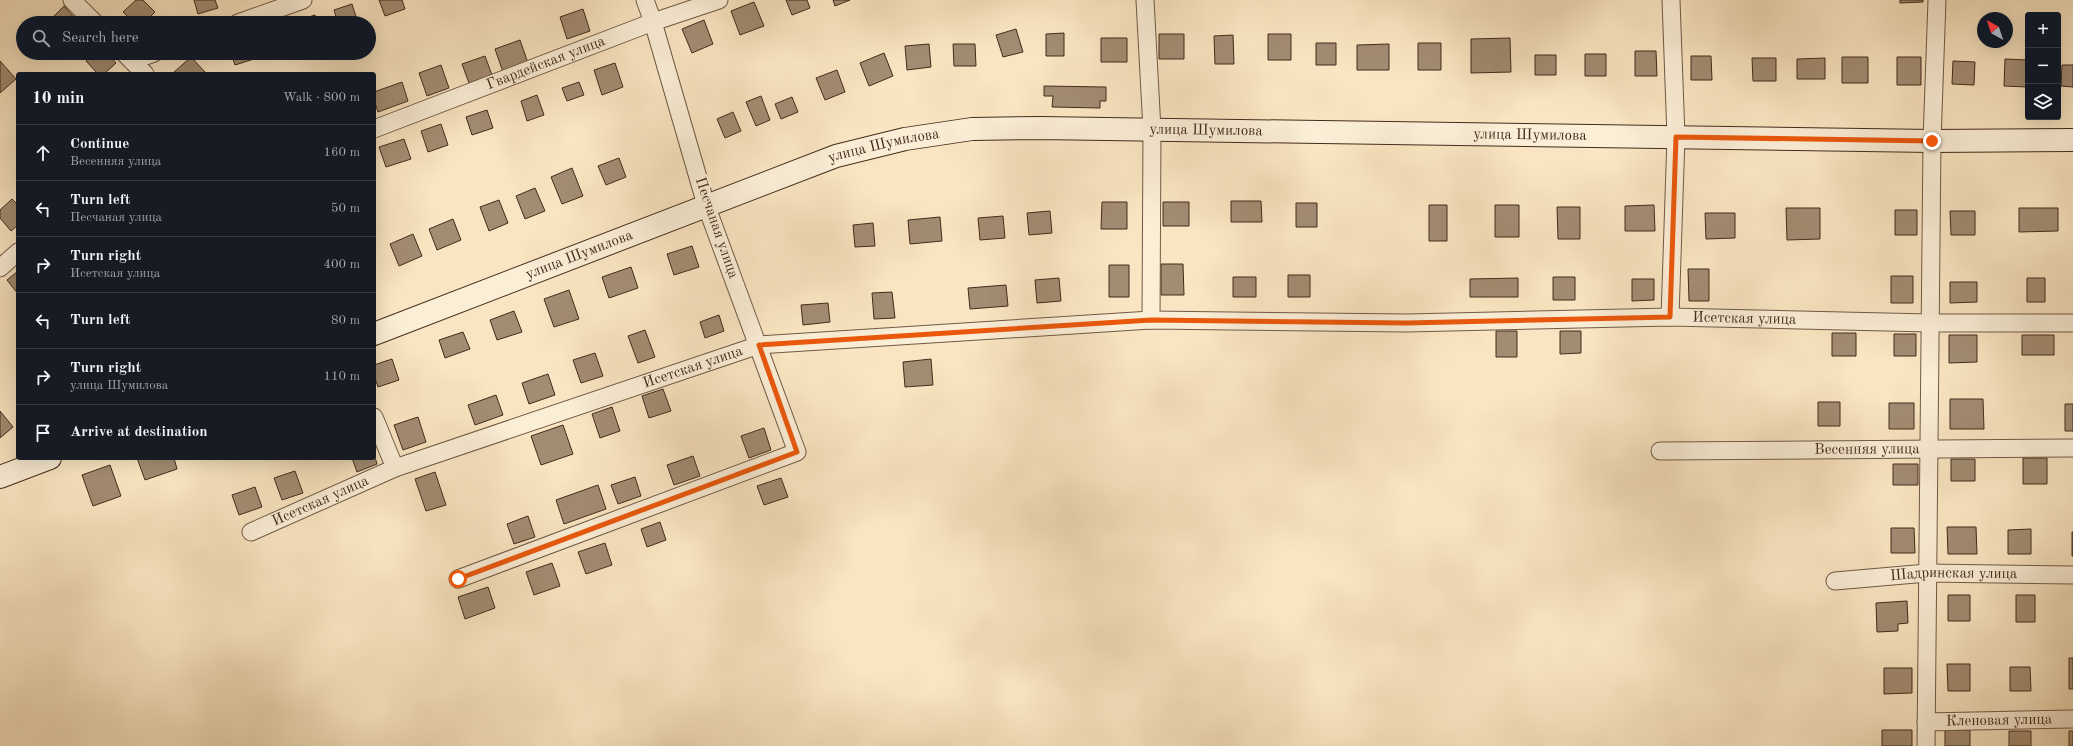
<!DOCTYPE html>
<meta charset="utf-8">
<style>
body{margin:0;font-family:"Old Standard TT",serif;background:#242831;color:#f1f3f6}
.controls{position:absolute;right:12px;top:12px;display:grid;overflow:hidden;border-radius:4px;box-shadow:0 4px 16px #0002}
.controls button{width:36px;height:36px;display:grid;place-items:center;padding:0;border:0;border-bottom:1px solid #363941;background:#171b24;color:#f1f3f6;font:20px sans-serif}
.compass{position:absolute;left:1977px;top:12px;width:36px;height:36px;border-radius:50%;background:#171b24;box-shadow:0 4px 16px #0002;rotate:320deg}
.stop{position:absolute;width:12px;height:12px;margin:-9px;border:3px solid #ea580c;border-radius:50%;background:#fff}
.stop.end{background:#ea580c;border-color:#fff;box-shadow:0 1px 4px #0008}
.list{margin:0;padding:0;list-style:none}
h2{display:flex;justify-content:space-between;align-items:center;height:52px;margin:0;padding:0 16px;font-size:17px}
h2 small{font-size:13px;font-weight:400;color:#9ea1a6}
.list li{display:grid;grid-template-columns:26px 1fr auto;gap:12px;align-items:center;box-sizing:border-box;height:56px;padding:0 16px;border-top:1px solid #363941}
.list b{display:block;font-size:15px;white-space:nowrap}
.list p{margin:0;font-size:13px;white-space:nowrap;color:#9ea1a6}
.list em{font-size:13px;font-style:normal;color:#9ea1a6}
.icon{flex:none;width:22px;height:22px;fill:none;stroke:currentColor;stroke-width:2;stroke-linecap:round;stroke-linejoin:round}
.map{position:relative;flex:none;width:2073px;height:746px;overflow:hidden}
.search{position:absolute;background:#171b24;box-shadow:0 4px 16px #0002;left:16px;top:16px;width:360px;height:44px;display:flex;align-items:center;gap:10px;box-sizing:border-box;padding:0 14px;border-radius:22px;color:#9ea1a6;font-size:15px}
.panel{position:absolute;background:#171b24;box-shadow:0 4px 16px #0002;left:16px;top:72px;width:360px;height:388px;border-radius:4px}
.map>svg:first-child{display:block}
.building{fill:#a28c72;stroke:#432b1c}
.lines{fill:none;stroke-linecap:round;stroke-linejoin:round}
.street-casing{stroke:#705a45;stroke-width:19}
.secondary-casing{stroke:#432b1c;stroke-width:24}
.street{stroke:#fbeed7;stroke-width:17}
.secondary{stroke:#fbeed7;stroke-width:22}
.route{stroke:#ea580c;stroke-width:5}
.labels{text-anchor:middle;dominant-baseline:central;stroke-width:4;stroke-linejoin:round;paint-order:stroke}
.street-label{font-size:15px;fill:#432b1c;stroke:#fbeed7}
</style>
<div class="map">
<svg width="2073" height="746" viewBox="0 0 2073 746">
<rect width="100%" height="100%" fill="#f9e5c1"/>
<filter id="stains"><feTurbulence type="fractalNoise" baseFrequency=".005" numOctaves="4"/><feColorMatrix values="0 0 0 0 .2 0 0 0 0 .09 0 0 0 0 .02 0 0 0 .5 -.17"/></filter>
<radialGradient id="worn" r=".72"><stop offset=".6" stop-color="#630" stop-opacity="0"/><stop offset="1" stop-color="#630" stop-opacity=".3"/></radialGradient>
<path class="building" d="M136,0H143L155,12L144,23H134L123,12Z
M194,0H215L218,8L198,14Z
M379,0H402L405,9L385,16Z
M786,0H807L810,8L792,15Z
M833,0H850L835,6Z
M1900,0H1923V2L1900,3Z
M754,2L764,26L740,35L731,11Z
M352,4L358,23H338L334,10Z
M64,6L79,23H56L52,18Z
M583,9L590,31L567,39L560,17Z
M315,15L317,23H290Z
M704,20L713,44L692,53L682,29Z
M1016,29L1023,52L1003,57L996,35Z
M1064,33V56H1046V34Z
M1159,34H1184V59H1159Z
M1268,34H1291V60H1268Z
M1233,35L1234,64H1215L1214,36Z
M1101,38H1127V62H1101Z
M1510,38L1511,72L1471,73V39Z
M520,40L528,63L503,72L495,49Z
M1316,43H1336V65H1316Z
M1418,43H1441V70H1418Z
M929,44L931,67L907,70L905,46Z
M953,44H975L976,66H954Z
M1389,44V70H1357V45Z
M1635,51H1656L1657,76H1635Z
M95,53H107L116,63L104,74H98L86,61Z
M231,53H255L257,58L235,65Z
M884,53L893,76L869,86L860,63Z
M1585,54H1606V76H1585Z
M1535,55H1556V75H1535Z
M485,56L492,75L469,83L462,64Z
M1691,56H1711L1712,80H1691Z
M191,57L205,72L203,74H175L173,73Z
M1842,57H1868V83H1842Z
M1897,57H1921V85H1897Z
M1752,58H1776V81H1753Z
M1825,58V79H1797V59Z
M2005,59L2028,60L2027,87L2004,86Z
M0,61L16,79L0,93Z
M1953,61L1975,62L1974,85L1952,84Z
M615,63L623,87L602,95L594,70Z
M441,65L449,88L427,96L419,73Z
M2062,65H2073V87L2061,86Z
M837,70L845,92L825,100L816,78Z
M402,82L408,101L378,112L374,100V92Z
M579,82L584,95L567,101L562,88Z
M1044,86L1106,87V101H1100V108L1052,107L1053,96H1044Z
M537,95L544,115L527,121L521,101Z
M761,96L770,120L756,126L746,102Z
M792,97L798,112L781,119L775,104Z
M487,110L493,128L472,135L466,117Z
M733,112L741,131L725,138L717,119Z
M441,124L448,145L428,152L421,131Z
M404,139L411,159L386,167L379,147Z
M619,158L626,177L606,185L598,166Z
M572,168L583,196L562,204L551,177Z
M535,188L545,211L525,219L516,196Z
M12,199L18,205V225L11,231L0,218V210Z
M499,200L508,223L489,231L480,207Z
M1231,201H1261L1262,222H1231Z
M1102,202H1127V229H1101Z
M1163,202H1189V226H1163Z
M1296,203H1317V227H1296Z
M1429,205H1447V241H1429Z
M1495,205H1519V237H1495Z
M1654,205L1655,231H1625V206Z
M1557,207H1580V239H1558Z
M1786,208H1820V239L1787,240Z
M2019,208H2058V231L2019,232Z
M1895,210H1917V235H1895Z
M1050,211L1052,233L1029,235L1027,213Z
M1950,211H1975V235H1951Z
M1705,213H1735V238L1706,239Z
M1003,216L1005,238L980,240L978,218Z
M940,217L942,241L910,244L908,220Z
M453,219L461,240L437,250L429,229Z
M873,223L875,246L855,247L853,225Z
M413,234L422,256L399,266L390,244Z
M692,246L699,267L674,275L667,254Z
M1161,264H1183L1184,295H1161Z
M1109,265H1129V297H1109Z
M631,267L638,288L609,298L602,277Z
M1688,269H1709V301H1689Z
M18,271V294L7,280Z
M1288,275H1310V297H1288Z
M1891,276H1913V303H1891Z
M1233,277H1256V297H1233Z
M1553,277H1575V300H1553Z
M1059,278L1061,301L1037,303L1035,280Z
M1518,278V297H1470V279Z
M2027,278H2045V302H2027Z
M1632,279H1654V300L1632,301Z
M1950,282H1977V302L1950,303Z
M1006,285L1008,306L970,309L968,288Z
M569,290L579,319L554,327L544,299Z
M892,292L895,318L874,319L872,293Z
M828,303L830,322L803,325L801,305Z
M514,311L522,332L497,340L490,320Z
M719,315L724,331L705,338L700,322Z
M645,330L655,357L638,363L628,336Z
M1496,331H1517V357H1496Z
M1560,331H1581V353L1560,354Z
M463,332L470,349L445,358L439,340Z
M1832,333H1856V356H1832Z
M1894,334H1916V356H1894Z
M1949,335H1977V362L1949,363Z
M2022,335H2054V355H2022Z
M595,353L603,376L581,383L573,360Z
M392,359L399,380L378,387L374,375V365Z
M931,359L933,385L905,387L903,362Z
M548,374L555,395L529,404L522,383Z
M663,389L671,411L649,418L642,396Z
M496,395L503,415L475,425L468,405Z
M1950,399H1983L1984,429H1950Z
M1818,402H1840V426H1818Z
M1889,403H1914V429H1889Z
M2065,404H2073V431H2065Z
M612,407L620,431L600,438L592,414Z
M0,411L13,427L0,438Z
M418,417L426,442L403,450L394,425Z
M563,425L573,454L541,465L531,436Z
M764,428L771,450L749,458L741,436Z
M374,454L377,464L357,472L352,458H374Z
M693,456L700,476L674,485L667,465Z
M137,458H174L177,469L145,480Z
M2023,458H2047V484H2023Z
M1951,459H1975V481H1951Z
M1893,464H1918V485H1893Z
M110,465L121,496L93,506L82,475Z
M295,471L303,493L282,500L274,478Z
M435,472L446,505L426,511L415,479Z
M635,477L641,496L618,504L611,485Z
M781,478L788,497L764,505L757,486Z
M598,485L606,509L564,524L556,500Z
M255,487L262,507L239,515L232,495Z
M528,516L535,537L514,544L507,524Z
M660,522L666,540L647,547L641,529Z
M1947,527H1976L1977,554H1948Z
M1891,528H1914L1915,553H1891Z
M2031,529V554H2008V530Z
M2072,532H2073V556H2072Z
M605,543L612,565L586,574L578,552Z
M552,563L560,586L534,595L526,572Z
M488,587L495,608L465,619L458,597Z
M1948,595H1970V621H1948Z
M2016,595H2035V622H2016Z
M1907,601L1908,623L1898,624V631L1877,632L1876,603Z
M2069,658H2073V689H2069Z
M1947,664H1970V691H1948Z
M2010,667H2030L2031,691H2010Z
M1884,668H1912V693L1884,694Z
M1882,730H1912V746H1882Z
M1945,730H1970V746H1945Z
M2009,731H2031V746H2009Z
M2069,731H2073V746H2069Z"/>
<g class="lines">
<g class="street-casing">
<g id="street">
<path d="M72,0L95,23"/>
<path d="M1145,0L1152,130L1151,320"/>
<path d="M238,23L303,0"/>
<path d="M124,53L145,74"/>
<path d="M132,61L154,53"/>
<path id="s1" d="M374,129L653,22L719,0"/>
<path d="M0,268L18,252"/>
<path d="M1670,317L1676,137L1671,0"/>
<path d="M374,417L395,468"/>
<path id="s2" d="M1660,451L2073,448"/>
<path id="s3" d="M251,532L395,468L759,345L1151,320L1407,323L1670,317L1930,323H2073"/>
<path d="M458,579L797,452L706,205L653,22L645,0"/>
<path id="s4" d="M1835,581L1927,573L2073,575"/>
<path id="s5" d="M1926,722L2073,719"/>
<path d="M1926,746L1932,141L1937,0"/>
</g>
</g>
<g class="secondary-casing">
<g id="secondary">
<path id="s6" d="M374,334L836,156L905,139L972,129L1040,128L1932,141L2073,140"/>
<path d="M0,477L50,458"/>
</g>
</g>
<use href="#street" class="street"/>
<use href="#secondary" class="secondary"/>
</g>
<g class="lines">
<path class="route" d="M458,579L797,452L759,345L1151,320L1407,323L1670,317L1676,137L1932,141"/>
</g>
<g class="labels">
<g class="street-label">
<text stroke="none"><textPath href="#s1" startOffset="184">Гвардейская улица</textPath></text>
<text stroke="none"><textPath href="#s6" startOffset="868">улица Шумилова</textPath></text>
<text stroke="none"><textPath href="#s6" startOffset="1192">улица Шумилова</textPath></text>
<text stroke="none"><textPath href="#s6" startOffset="544">улица Шумилова</textPath></text>
<text transform="translate(716 228) rotate(71)">Песчаная улица</text>
<text stroke="none"><textPath href="#s6" startOffset="220">улица Шумилова</textPath></text>
<text stroke="none"><textPath href="#s3" startOffset="1528">Исетская улица</textPath></text>
<text stroke="none"><textPath href="#s3" startOffset="472">Исетская улица</textPath></text>
<text stroke="none"><textPath href="#s2" startOffset="207">Весенняя улица</textPath></text>
<text stroke="none"><textPath href="#s3" startOffset="76">Исетская улица</textPath></text>
<text stroke="none"><textPath href="#s4" startOffset="119">Шадринская улица</textPath></text>
<text stroke="none"><textPath href="#s5" startOffset="73">Кленовая улица</textPath></text>
</g>
</g>
<rect width="100%" height="100%" filter="url(#stains)"/>
<rect width="100%" height="100%" fill="url(#worn)"/>
</svg>
<div class="controls">
<button>+</button>
<button>−</button>
<button><svg class="icon" aria-label="layers" viewBox="0 0 24 24"><path d="M12 4l9 5-9 5-9-5zM3 14l9 5 9-5"/></svg></button>
</div>
<svg class="compass" viewBox="-18 -18 36 36"><path d="M0-13l5 13h-10z" fill="#e53935"/><path d="M0 13l5-13h-10z" fill="#9ea1a6"/></svg>
<div class="stop" style="left:458px;top:579px"></div>
<div class="stop end" style="left:1932px;top:141px"></div>
<div class="search"><svg class="icon" aria-label="search" viewBox="0 0 24 24"><circle cx="10" cy="10" r="6"/><path d="M15 15l6 6"/></svg>Search here</div>
<section class="panel">
<h2>10 min<small>Walk · 800 m</small></h2>
<ul class="list">
<li><svg class="icon" aria-label="ahead" viewBox="0 0 24 24"><path d="M12 20V5M6 11l6-6 6 6"/></svg><div><b>Continue</b><p>Весенняя улица</p></div><em>160 m</em></li>
<li><svg class="icon" aria-label="left" viewBox="0 0 24 24"><path d="M17 20v-9H6M10 6l-5 5 5 5"/></svg><div><b>Turn left</b><p>Песчаная улица</p></div><em>50 m</em></li>
<li><svg class="icon" aria-label="right" viewBox="0 0 24 24"><path d="M7 20v-9h11M14 6l5 5-5 5"/></svg><div><b>Turn right</b><p>Исетская улица</p></div><em>400 m</em></li>
<li><svg class="icon" aria-label="left" viewBox="0 0 24 24"><path d="M17 20v-9H6M10 6l-5 5 5 5"/></svg><div><b>Turn left</b></div><em>80 m</em></li>
<li><svg class="icon" aria-label="right" viewBox="0 0 24 24"><path d="M7 20v-9h11M14 6l5 5-5 5"/></svg><div><b>Turn right</b><p>улица Шумилова</p></div><em>110 m</em></li>
<li><svg class="icon" aria-label="arrive" viewBox="0 0 24 24"><path d="M6 21V4h12l-3 4 3 4H6"/></svg><div><b>Arrive at destination</b></div></li>
</ul>
</section>
</div>
